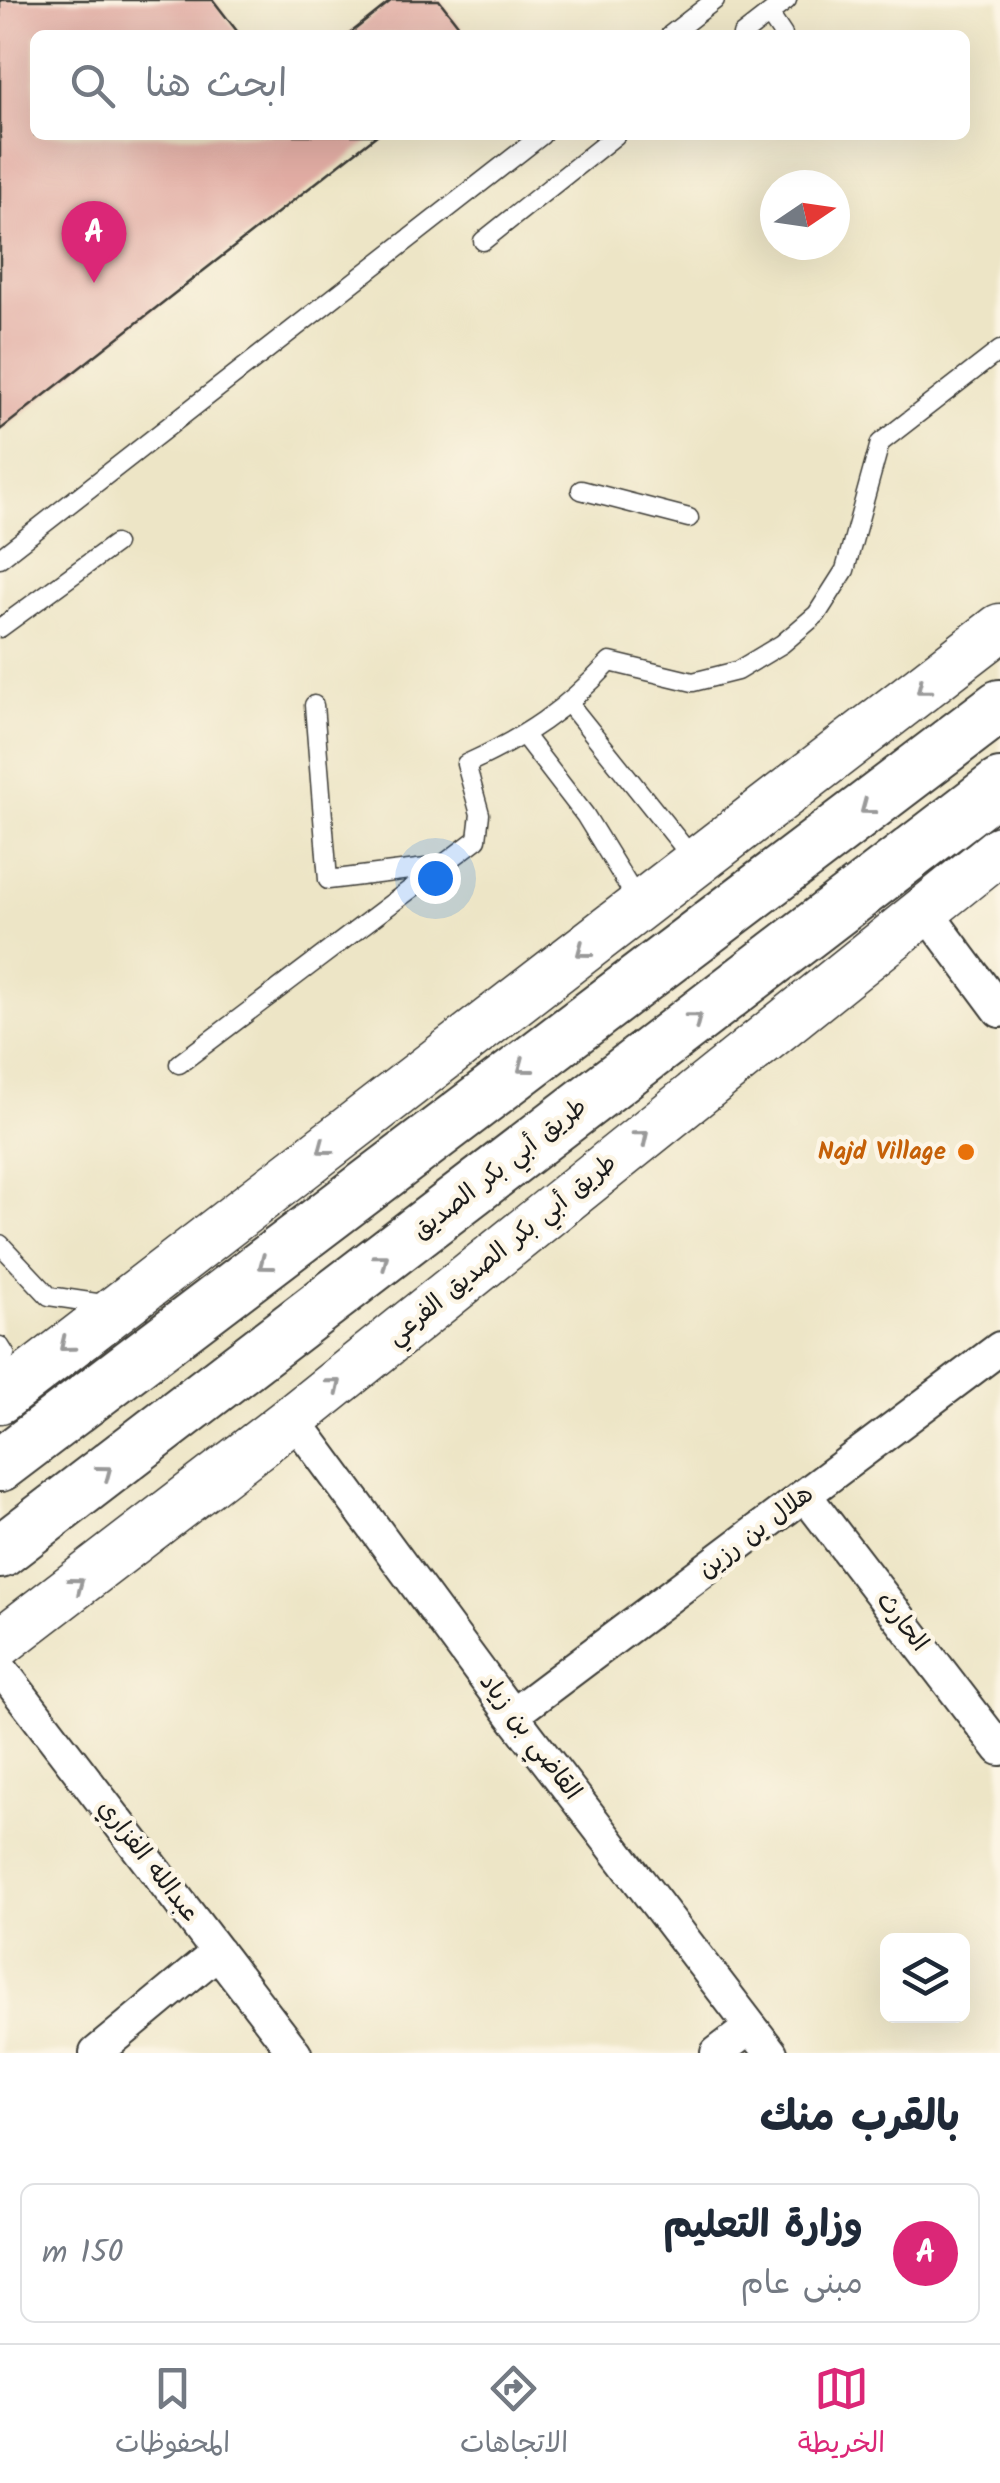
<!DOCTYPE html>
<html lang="ar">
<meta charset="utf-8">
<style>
body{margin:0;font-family:Kalam,"Playpen Sans Arabic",sans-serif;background:#f6f6f7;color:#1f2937;direction:rtl}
.controls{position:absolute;right:30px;bottom:30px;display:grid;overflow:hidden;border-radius:15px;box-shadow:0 10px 40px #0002}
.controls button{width:90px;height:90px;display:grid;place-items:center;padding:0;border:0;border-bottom:2px solid #e0e1e3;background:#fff;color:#1f2937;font:50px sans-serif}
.compass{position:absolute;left:760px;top:170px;width:90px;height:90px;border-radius:50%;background:#fff;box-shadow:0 10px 40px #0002;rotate:77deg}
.you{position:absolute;left:435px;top:878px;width:35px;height:35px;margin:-25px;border:8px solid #fff;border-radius:50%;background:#1a73e8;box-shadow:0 0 0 15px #1a73e833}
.badge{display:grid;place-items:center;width:65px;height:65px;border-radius:50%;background:#db2777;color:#fff;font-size:32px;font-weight:700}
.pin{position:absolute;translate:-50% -82px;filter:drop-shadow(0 2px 5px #0008)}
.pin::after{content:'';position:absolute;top:52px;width:35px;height:30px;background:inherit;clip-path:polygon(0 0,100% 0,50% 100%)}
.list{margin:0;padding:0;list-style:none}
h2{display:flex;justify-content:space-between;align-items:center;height:130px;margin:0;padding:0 40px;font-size:42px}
h2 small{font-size:32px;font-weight:400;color:#747a83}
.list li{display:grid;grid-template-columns:65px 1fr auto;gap:30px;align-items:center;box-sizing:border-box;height:140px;margin:0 20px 20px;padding:0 20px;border:2px solid #e0e1e3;border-radius:15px}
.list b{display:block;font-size:38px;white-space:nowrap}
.list p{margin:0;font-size:32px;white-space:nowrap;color:#747a83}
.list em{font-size:32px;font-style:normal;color:#747a83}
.icon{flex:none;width:55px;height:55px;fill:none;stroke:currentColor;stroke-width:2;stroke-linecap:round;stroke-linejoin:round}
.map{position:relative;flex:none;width:1000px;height:2053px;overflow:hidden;direction:ltr}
.search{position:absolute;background:#fff;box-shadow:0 10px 40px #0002;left:30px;right:30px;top:30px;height:110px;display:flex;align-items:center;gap:25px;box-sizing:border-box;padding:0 35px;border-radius:15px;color:#747a83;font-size:38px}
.sheet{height:290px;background:#fff}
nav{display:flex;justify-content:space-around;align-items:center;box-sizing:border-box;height:140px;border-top:2px solid #e0e1e3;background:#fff;font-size:28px;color:#747a83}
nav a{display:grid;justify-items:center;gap:5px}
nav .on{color:#db2777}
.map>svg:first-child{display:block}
.building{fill:#e2ada4}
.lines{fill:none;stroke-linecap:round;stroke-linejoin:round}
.lane-casing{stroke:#3b3a36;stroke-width:21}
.street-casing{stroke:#3b3a36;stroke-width:36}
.secondary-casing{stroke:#3b3a36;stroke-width:51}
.primary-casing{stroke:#3b3a36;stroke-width:56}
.lane{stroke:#fff;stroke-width:18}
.street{stroke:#fff;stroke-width:32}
.secondary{stroke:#fff;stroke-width:48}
.primary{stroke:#fff;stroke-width:52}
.oneway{stroke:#999}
.food-dot{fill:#e8710a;stroke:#fcf5e5;stroke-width:4}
.labels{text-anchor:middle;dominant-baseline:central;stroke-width:9;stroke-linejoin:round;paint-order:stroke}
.food-label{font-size:25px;font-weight:bold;fill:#c56008;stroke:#fcf5e5;text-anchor:end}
.street-label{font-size:25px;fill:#1c1c1c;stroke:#fcf5e5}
</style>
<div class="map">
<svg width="1000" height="2053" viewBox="0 0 1000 2053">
<rect width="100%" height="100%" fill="#fcf5e5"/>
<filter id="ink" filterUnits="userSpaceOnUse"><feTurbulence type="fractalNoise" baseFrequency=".01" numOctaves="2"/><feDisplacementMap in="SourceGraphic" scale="20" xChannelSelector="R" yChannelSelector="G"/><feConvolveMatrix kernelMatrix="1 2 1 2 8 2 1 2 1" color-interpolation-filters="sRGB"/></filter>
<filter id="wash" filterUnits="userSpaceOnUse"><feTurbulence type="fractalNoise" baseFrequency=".0048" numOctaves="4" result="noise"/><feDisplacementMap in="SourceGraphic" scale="40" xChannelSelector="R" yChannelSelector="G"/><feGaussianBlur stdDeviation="2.25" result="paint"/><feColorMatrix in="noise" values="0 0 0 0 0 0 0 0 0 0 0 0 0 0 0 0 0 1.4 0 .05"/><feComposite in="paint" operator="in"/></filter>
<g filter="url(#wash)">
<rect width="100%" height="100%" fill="#ede5c6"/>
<g id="blocks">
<path class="building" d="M0,0H213L240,35H35V135H377L0,430Z
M392,0H439L466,35H348Z"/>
</g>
</g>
<g filter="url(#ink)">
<use href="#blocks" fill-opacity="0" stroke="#3b3a36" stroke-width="2.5"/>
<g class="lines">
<g class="lane-casing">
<path id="lane" d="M670,35L715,0
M742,35L769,14
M783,35L769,14L787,0
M483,241L616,135
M581,490L689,518
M0,558L542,135
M0,628L115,544
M314,705L328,880L434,867
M570,705L694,860
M525,737L585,815L639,903
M179,1064L477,839L480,814L466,764C527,736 564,711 610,662L693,682L737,671L782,644L817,614L845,570L880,443L1000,350
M0,1244L49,1296L110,1305
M0,1346L5,1354L0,1362"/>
</g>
<g class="street-casing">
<path id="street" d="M925,910L1000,1011
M293,1418L512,1715L771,2053
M805,1495L1000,1749
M0,1668L295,2053
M512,1715L1000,1348
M96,2053L218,1952
M717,2053L751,2027"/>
</g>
<g class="secondary-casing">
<path id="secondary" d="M0,1399L1000,628
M0,1643L293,1418L1000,850"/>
</g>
<g class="primary-casing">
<path id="primary" d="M0,1465L1000,706
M0,1552L1000,785"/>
</g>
<use href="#lane" class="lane"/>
<use href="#street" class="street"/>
<use href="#secondary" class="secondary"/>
<use href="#primary" class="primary"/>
</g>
<defs><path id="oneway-chevron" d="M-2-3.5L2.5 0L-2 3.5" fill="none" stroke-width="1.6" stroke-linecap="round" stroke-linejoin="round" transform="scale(2.5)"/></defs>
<g class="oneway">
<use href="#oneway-chevron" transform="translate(923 688) rotate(142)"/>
<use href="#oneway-chevron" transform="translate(867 808) rotate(143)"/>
<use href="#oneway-chevron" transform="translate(583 951) rotate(143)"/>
<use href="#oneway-chevron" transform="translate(695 1019) rotate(-38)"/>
<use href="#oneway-chevron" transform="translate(524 1067) rotate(143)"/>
<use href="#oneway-chevron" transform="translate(642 1137) rotate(-39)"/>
<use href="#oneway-chevron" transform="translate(324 1148) rotate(143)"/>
<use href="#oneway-chevron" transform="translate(382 1260) rotate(-38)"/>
<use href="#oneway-chevron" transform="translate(265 1264) rotate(143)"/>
<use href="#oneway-chevron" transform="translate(66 1345) rotate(141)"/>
<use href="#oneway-chevron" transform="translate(335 1385) rotate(-39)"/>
<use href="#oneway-chevron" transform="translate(105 1472) rotate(-37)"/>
<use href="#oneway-chevron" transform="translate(77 1584) rotate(-37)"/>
</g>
</g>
<circle class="food-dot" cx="966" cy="1152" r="10"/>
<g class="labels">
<g class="food-label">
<text x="946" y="1152">Najd Village</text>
</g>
<g class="street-label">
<text transform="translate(500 1169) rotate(-38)">طريق أبي بكر الصديق</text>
<text transform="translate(502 1250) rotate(-39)">طريق أبي بكر الصديق الفرعي</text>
<text transform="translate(756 1532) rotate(-37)">هلال بن رزين</text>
<text transform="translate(902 1622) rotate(52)">الحارث</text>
<text transform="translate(530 1737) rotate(53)">القاضي بن زياد</text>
<text transform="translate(148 1861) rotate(52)">عبدالله الفزاري</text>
</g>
</g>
</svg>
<div class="controls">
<button><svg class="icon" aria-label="layers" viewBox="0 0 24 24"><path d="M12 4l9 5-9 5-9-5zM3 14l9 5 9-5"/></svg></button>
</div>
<svg class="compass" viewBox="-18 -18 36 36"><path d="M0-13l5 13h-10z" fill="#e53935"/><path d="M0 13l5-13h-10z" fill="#747a83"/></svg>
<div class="you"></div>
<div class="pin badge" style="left:94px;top:283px">A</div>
<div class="search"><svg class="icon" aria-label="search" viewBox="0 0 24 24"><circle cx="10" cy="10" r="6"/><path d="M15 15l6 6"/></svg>ابحث هنا</div>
</div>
<section class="sheet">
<h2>بالقرب منك<small></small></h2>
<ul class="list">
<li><span class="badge">A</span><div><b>وزارة التعليم</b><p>مبنى عام</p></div><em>150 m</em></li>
</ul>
</section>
<nav>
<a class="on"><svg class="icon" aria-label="map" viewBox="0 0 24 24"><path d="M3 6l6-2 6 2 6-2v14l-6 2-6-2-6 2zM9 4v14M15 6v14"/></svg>الخريطة</a>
<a><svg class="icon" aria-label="directions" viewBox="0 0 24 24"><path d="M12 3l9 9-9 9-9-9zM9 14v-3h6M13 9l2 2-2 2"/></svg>الاتجاهات</a>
<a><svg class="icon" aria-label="saved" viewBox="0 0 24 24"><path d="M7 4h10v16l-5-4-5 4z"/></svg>المحفوظات</a>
</nav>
